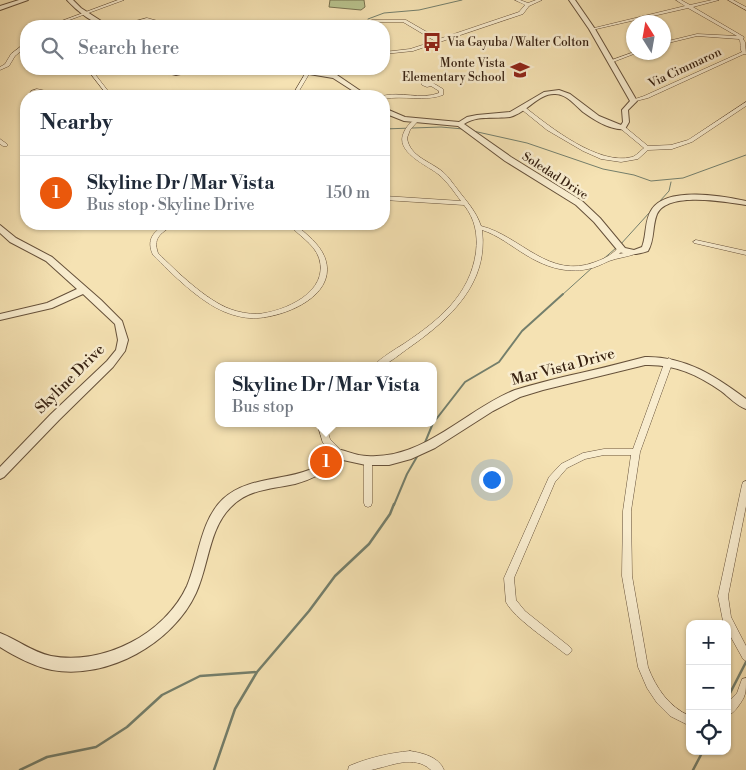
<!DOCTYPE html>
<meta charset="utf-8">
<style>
body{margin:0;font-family:"Libre Bodoni",serif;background:#f2f2f3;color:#1f2937}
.controls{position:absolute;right:15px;bottom:15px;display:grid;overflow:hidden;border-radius:10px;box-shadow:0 1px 4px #0004}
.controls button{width:45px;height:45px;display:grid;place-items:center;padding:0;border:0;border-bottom:1px solid #e0e1e3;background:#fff;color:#1f2937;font:25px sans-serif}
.compass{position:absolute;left:626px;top:15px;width:45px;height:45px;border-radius:50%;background:#fff;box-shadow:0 1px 4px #0004;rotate:349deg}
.you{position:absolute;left:491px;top:479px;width:18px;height:18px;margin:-12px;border:4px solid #fff;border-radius:50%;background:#1a73e8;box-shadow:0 0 0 8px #1a73e833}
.badge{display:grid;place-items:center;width:32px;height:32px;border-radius:50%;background:#ea580c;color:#fff;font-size:16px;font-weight:700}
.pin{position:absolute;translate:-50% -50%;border:2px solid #fff;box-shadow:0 1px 5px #0006}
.popup{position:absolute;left:215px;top:362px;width:222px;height:65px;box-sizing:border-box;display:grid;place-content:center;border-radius:10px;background:#fff;filter:drop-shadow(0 1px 4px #0005);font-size:16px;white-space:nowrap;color:#747a83}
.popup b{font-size:19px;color:#1f2937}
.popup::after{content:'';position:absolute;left:50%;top:100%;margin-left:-10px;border:10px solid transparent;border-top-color:#fff}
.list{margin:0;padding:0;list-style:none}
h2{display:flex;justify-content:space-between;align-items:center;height:65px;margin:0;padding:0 20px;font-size:21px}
h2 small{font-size:16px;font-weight:400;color:#747a83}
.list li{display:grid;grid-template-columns:32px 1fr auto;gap:15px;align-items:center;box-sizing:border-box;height:75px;padding:0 20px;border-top:1px solid #e0e1e3}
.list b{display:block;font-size:19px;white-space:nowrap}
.list p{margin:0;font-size:16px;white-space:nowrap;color:#747a83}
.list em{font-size:16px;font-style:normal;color:#747a83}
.icon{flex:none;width:28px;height:28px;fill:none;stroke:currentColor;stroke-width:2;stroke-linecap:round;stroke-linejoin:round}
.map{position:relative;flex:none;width:746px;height:770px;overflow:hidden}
.search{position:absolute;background:#fff;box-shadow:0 1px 4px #0004;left:20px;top:20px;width:370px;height:55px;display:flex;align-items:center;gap:12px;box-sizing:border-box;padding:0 18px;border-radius:20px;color:#747a83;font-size:19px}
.panel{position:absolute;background:#fff;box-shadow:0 1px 4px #0004;left:20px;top:90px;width:370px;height:140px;border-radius:20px}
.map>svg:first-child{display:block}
.green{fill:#b9c48f;stroke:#787250}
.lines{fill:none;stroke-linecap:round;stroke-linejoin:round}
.stream-far2{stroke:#747f6c;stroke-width:1}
.stream-far1{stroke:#747f6c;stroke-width:2}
.stream{stroke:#747f6c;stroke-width:2.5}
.minor-casing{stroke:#66513a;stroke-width:1}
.tertiary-casing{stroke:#66513a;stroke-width:2}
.minor{fill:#f8ecce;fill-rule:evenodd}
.tertiary{fill:#f8ecce;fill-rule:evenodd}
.labels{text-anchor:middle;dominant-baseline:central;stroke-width:5;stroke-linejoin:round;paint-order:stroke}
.far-poi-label{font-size:12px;fill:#372111;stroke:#f8ecce;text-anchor:start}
.far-street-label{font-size:12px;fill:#372111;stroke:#f8ecce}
.street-label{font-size:15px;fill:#372111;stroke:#f8ecce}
</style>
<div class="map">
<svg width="746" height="770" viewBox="0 0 746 770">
<rect width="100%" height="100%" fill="#f5e2b3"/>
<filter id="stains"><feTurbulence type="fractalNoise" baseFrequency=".004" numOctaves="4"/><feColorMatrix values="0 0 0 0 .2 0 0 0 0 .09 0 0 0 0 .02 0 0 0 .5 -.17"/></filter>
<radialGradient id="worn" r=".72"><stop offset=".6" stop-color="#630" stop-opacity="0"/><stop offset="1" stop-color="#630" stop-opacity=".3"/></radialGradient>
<path class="green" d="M330,0H364L365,7L361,10L329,7Z"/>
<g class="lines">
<path class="stream-far2" d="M368,19L384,13L419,10L462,0
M363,26L367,23
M384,129L441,127L463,129
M473,131L527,143L603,169L634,175L651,181L683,178L746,155
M620,245L669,191L671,182
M601,261L616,248
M561,296L593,267"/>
<path class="stream-far1" d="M434,422L465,382L499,362L522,331L563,294
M424,445L433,423
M394,505L407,474L418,455"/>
<path class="stream" d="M727,699L746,662
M20,770L47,757L96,747L127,727L162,695L200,676L257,672
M214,770L235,709L257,672L309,611L335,576L369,544L390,514L394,504
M693,770L703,751"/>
<g class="minor-casing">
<path id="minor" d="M118,0H124L53,26H48Z
M515,0H520L528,3L536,0H542L529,6L523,14L413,51L384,54V52L410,49L435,41L403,22H372L370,21L372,20H406L439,39L519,12L525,5Z
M676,0H681L690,5L712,0H719L693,7L744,37L743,39L745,42L746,54H744L648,98L632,102V100L644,96L742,52C739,48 742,43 739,39L697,36L664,44V42L697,34L737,36L688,8L592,30L590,29L685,6Z
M728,0H733L746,7V10Z
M147,18L176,26C167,27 158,22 149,21C138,20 127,27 117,26Z
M24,44H26V47L15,56L9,66L0,70V67L5,64L11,54Z
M634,52H639L613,62L609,61Z
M87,69H91L112,96H108Z
M308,69H312L296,96H292Z
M427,77L431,78L433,83L443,89V95C424,102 404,95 384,99V96H382C400,91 421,100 439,93V91L431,86L427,87L422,85L421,80L423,78Z
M37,89L46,91V92L44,96H40L41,93L39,92L35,93L33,96H29L31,91Z
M229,91L285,94L288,96C269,97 250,93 231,94C222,94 215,97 206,96Z
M746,102V106L692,142L672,149L648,150L638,159L621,162L601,159L583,151L547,130L521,109L526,108C550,127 599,166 632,157C636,156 640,151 644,148L621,129V127H625L648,146L671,145L688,140Z
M414,120L417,122L410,130L407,138C410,157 430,161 443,172C449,177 453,184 458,190C467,202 476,211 481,226C521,236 549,280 595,262C601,260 610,256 615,251C617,249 618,247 620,246L623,248L621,252L619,254L633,251L636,253L635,254C627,257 617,258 609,261C602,264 595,268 588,269C565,274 544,266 526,255C511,246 498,235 482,230C489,283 450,319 410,347C404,351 387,365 381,366C379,366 376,366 373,366C382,357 394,350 405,343C439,320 470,295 476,252C478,234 475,219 464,205L384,200V196L461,201C454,192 447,181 438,174C427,165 394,152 404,132C406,127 410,123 414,120Z
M0,139L7,144V146H3L0,144Z
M167,224H174C163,233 152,236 158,253C177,272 206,300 230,309C238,312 248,314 257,314C284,312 330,292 319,258C314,243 297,235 289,224H295C306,234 320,244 325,258C338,295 287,316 258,318C247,319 235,316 225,312C200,302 172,274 153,255C146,240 153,231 167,224Z
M696,240L746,251V255L694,243L693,242Z
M669,358L673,361L640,452L631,511L632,576L648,667C656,688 669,707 690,716V726L670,716L657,703L647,688L638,667L622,576L623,511L631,455H604L585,459L567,468L555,482L514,578L516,600L525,611L570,647L572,650L570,653L567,655L564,653C549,641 514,618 506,602L504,578L549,477L561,464L583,453L604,449H633L665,361Z
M317,423H325L330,439L344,453L345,455L344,457L341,458L338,457L323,443Z
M368,458L371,459L372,461V503L371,506L368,507L365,506L364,503V461L365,459Z
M746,481V506L728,596L731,617L746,646V661L743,659L727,630V624H724L723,621L718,596L742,485L743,482Z
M746,678C746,694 746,696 737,708C734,712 731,714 727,716V703L737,693L742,679Z
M410,751C423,753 439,757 444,770H431C414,754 391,766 371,770C364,770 355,770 348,770L349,766C368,758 389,753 410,751Z"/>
</g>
<g class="tertiary-casing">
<path id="tertiary" d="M19,0H28L0,10V6Z
M67,0H73L81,8L109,26C96,27 76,10 67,0Z
M569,0H575L595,29L637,101L628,110L629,122L625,129C612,131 594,120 583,112C575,105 566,93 554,94C538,94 526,113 510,117C495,119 477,115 464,124L511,157L582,201L600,218L625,248L634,250L642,247C647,235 644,220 652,209C668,186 723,196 746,201V205C726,202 668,191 657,214C652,226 655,239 648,251C636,255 631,255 619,252L594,222L576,205L505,161L458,126L404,121L384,113V108L405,117L459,122L467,117L477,115L510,112L544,92L559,90L570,94L599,116L621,125L623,122L622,110L630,101L589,29Z
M153,69C161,68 170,71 178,71C187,70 195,68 203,69L176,75Z
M288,69H301L337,75L368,96H361L333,78L291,71Z
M0,225L16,238L52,257L101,300L122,321L128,340L125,351L113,367L59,420L4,477L0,479V467L51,414L107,361L116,350L118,340L115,324L83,294L52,308L0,320V314L47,303L77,289L46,261L10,242L0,233Z
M645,357C685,356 715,376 746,399V409C737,406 729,397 721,391C697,374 674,364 645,365L543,390L520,397L493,411L435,448L411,459L389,465H366L343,460C328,471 313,479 295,484C273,489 249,489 232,506C209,527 209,565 196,593C173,643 108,680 52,670C33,666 16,657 0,647V633C18,640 32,652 51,656C103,666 165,634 187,586C199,558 200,521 223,499C247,477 281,481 309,470C320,465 329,455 341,450C349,452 359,456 367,456C424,460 465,410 515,390C531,385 547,381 563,377C591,371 618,364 645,357Z"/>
</g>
<use href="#minor" class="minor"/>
<use href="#tertiary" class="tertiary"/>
</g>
<defs>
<g id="bus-bare" transform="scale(1.5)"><path d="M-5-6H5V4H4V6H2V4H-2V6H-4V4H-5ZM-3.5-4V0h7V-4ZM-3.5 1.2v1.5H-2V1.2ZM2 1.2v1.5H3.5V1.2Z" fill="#8f2418" stroke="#f8ecce" stroke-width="2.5" paint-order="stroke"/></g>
<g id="school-bare" transform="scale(1.5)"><path d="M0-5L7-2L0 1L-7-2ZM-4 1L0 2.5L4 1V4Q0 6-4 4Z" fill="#8f2418" stroke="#f8ecce" stroke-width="2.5" paint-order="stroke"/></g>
</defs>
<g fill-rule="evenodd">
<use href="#bus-bare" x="432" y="42"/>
<use href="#school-bare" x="520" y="70"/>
</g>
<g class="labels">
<g class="far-poi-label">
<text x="447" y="42">Via Gayuba / Walter Colton</text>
<text x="505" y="63" text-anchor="end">Monte Vista<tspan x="505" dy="14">Elementary School</tspan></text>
</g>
<g class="far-street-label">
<text transform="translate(685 68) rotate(-25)">Via Cimmaron</text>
<text transform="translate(555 176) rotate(33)">Soledad Drive</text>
</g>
<g class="street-label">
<text transform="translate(563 367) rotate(-15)">Mar Vista Drive</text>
<text transform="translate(70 379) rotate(-45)">Skyline Drive</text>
</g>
</g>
<rect width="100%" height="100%" filter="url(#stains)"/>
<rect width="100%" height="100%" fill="url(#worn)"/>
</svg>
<div class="controls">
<button>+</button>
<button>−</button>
<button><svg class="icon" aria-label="locate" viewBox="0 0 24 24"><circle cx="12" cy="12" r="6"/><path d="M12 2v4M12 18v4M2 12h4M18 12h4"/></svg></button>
</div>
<svg class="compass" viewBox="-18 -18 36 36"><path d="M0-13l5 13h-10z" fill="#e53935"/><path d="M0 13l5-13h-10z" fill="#747a83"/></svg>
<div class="you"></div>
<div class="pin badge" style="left:326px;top:462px">1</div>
<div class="popup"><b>Skyline Dr / Mar Vista</b>Bus stop</div>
<div class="search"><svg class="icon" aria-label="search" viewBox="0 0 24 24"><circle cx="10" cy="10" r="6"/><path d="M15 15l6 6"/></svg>Search here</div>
<section class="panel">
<h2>Nearby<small></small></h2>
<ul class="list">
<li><span class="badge">1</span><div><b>Skyline Dr / Mar Vista</b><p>Bus stop · Skyline Drive</p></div><em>150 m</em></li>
</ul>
</section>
</div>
